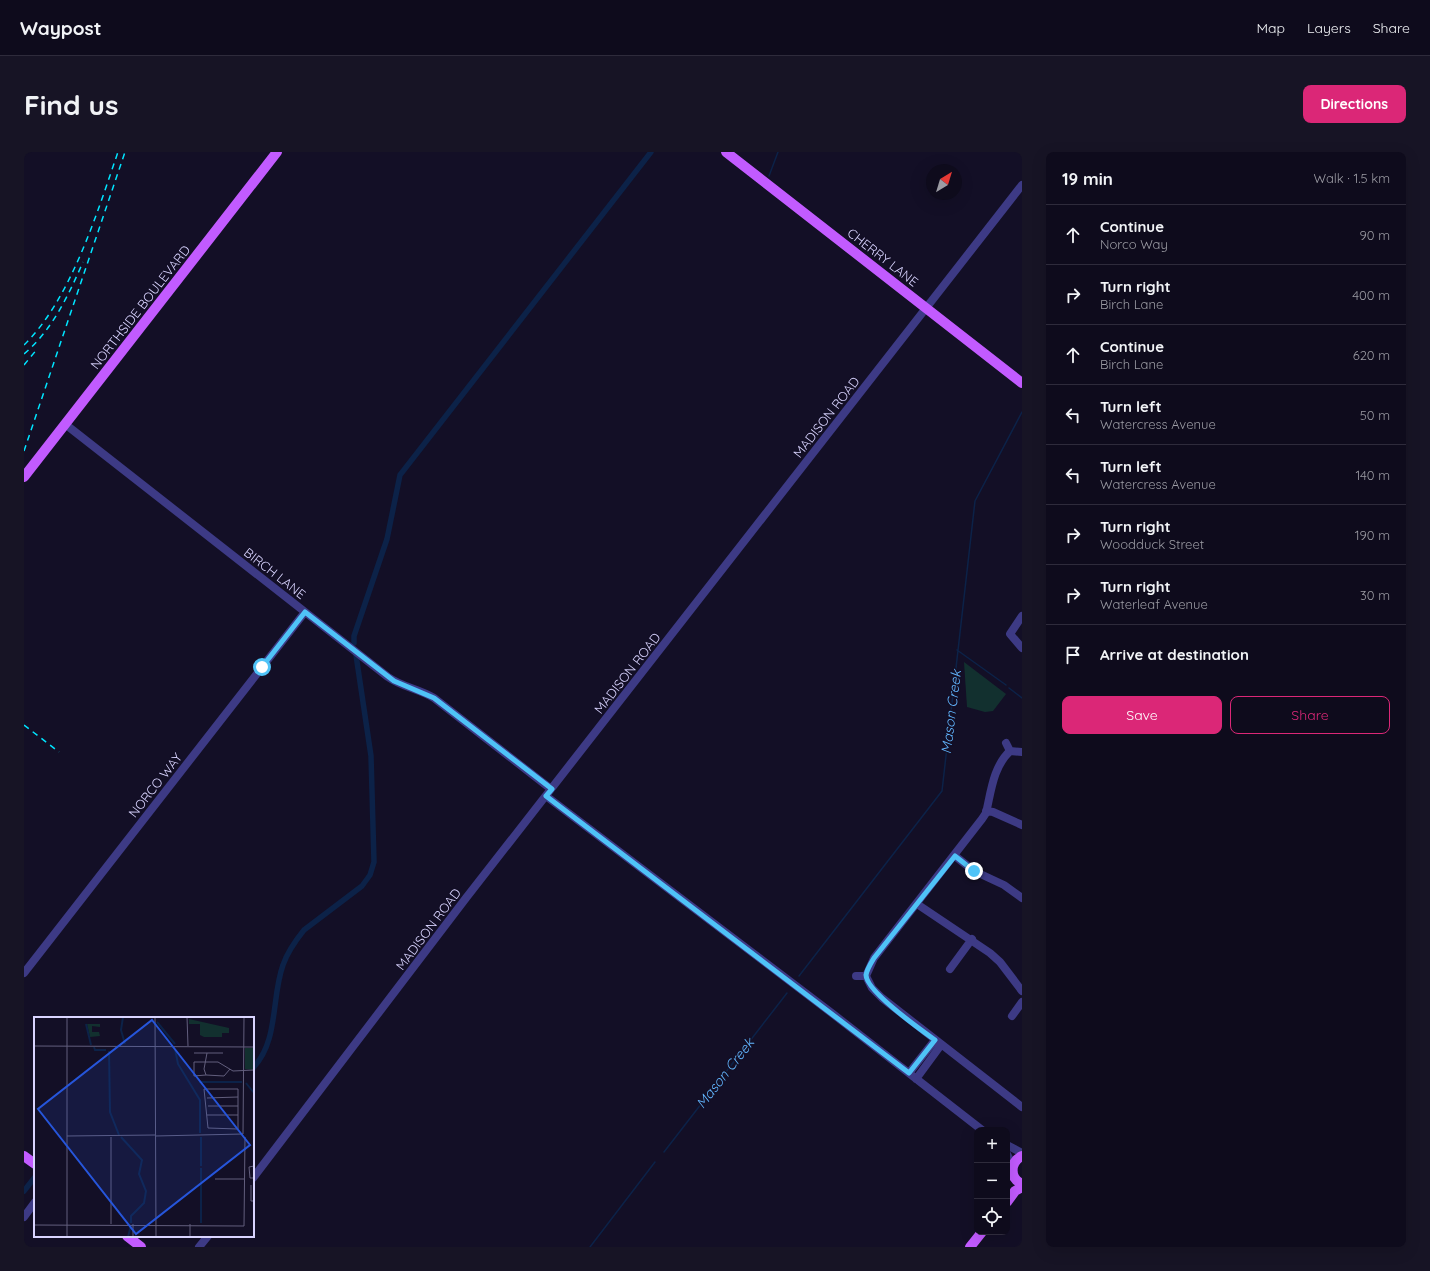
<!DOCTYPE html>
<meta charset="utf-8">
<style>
body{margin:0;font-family:Quicksand,sans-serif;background:#171425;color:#f1f3f6}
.controls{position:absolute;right:12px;bottom:12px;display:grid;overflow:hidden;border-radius:8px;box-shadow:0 4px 16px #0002}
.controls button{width:36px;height:36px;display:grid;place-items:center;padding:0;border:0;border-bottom:1px solid #2e2b3b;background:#0e0b1c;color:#f1f3f6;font:20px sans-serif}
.compass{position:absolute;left:902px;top:12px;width:36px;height:36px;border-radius:50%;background:#0e0b1c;box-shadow:0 4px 16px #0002;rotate:38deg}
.stop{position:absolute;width:12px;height:12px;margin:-9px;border:3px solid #4fc3f7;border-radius:50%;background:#fff}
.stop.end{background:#4fc3f7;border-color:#fff;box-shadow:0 1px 4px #0008}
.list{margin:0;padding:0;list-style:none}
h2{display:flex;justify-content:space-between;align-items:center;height:52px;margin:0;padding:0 16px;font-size:17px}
h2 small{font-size:13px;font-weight:400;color:#9b9ba3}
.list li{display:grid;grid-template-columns:26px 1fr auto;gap:12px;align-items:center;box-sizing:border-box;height:60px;padding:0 16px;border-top:1px solid #2e2b3b}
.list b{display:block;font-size:15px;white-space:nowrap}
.list p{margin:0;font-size:13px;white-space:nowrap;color:#9b9ba3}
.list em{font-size:13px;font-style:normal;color:#9b9ba3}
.actions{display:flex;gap:8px;padding:12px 16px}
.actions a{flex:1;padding:9px 0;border:1px solid #db2777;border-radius:8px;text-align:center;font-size:14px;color:#db2777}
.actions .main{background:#db2777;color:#fff}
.icon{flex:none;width:22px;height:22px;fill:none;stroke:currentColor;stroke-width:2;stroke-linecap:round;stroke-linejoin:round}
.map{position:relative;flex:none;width:998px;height:1095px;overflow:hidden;border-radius:8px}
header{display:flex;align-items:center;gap:24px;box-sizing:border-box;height:56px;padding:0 20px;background:#0e0b1c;border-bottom:1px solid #2e2b3b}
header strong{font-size:19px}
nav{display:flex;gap:22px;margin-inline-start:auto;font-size:14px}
.intro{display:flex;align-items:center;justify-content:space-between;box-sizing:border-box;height:96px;padding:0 24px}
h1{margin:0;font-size:28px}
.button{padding:10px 18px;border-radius:8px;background:#db2777;color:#fff;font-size:14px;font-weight:700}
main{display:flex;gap:24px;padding:0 24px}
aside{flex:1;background:#0e0b1c;border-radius:8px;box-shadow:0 4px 16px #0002}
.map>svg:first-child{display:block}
.green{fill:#12302f}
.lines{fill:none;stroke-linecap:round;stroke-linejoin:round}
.stream{stroke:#0c2248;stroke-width:1.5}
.canal{stroke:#0c2248;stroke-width:5.5}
.minor{stroke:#3d3a85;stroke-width:8}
.major{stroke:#c25bff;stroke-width:10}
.rail{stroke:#00e5ff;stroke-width:1.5;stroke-dasharray:6 5;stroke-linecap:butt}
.route{stroke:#4fc3f7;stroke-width:5}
.labels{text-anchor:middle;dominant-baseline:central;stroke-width:3;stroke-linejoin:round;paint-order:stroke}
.street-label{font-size:13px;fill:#d9d4ff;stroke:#130f26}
.water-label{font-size:14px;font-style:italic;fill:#62b6ff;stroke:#130f26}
.inset-river{fill:none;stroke:#0c2248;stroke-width:2}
.inset-road{fill:none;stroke:#625e7d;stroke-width:1}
.view{fill:#2655da;fill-opacity:0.15;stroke:#2655da;stroke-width:2}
.inset-edge{fill:none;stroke:#d9d4ff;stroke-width:2}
</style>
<header>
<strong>Waypost</strong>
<nav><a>Map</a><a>Layers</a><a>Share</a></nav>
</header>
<div class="intro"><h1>Find us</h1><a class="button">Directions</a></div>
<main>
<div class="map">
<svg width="998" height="1095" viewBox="0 0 998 1095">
<rect width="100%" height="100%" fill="#130f26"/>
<path class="green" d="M940,510L982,542L969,559L961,560L943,555Z"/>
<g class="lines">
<path class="stream" d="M745,24L754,0
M933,498L982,533
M985,536L998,546
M775,824L918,639L951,349L998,260
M640,1000L763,841
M566,1095L631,1010"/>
<path class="canal" d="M330,491V484L363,387L376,323L627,0
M229,916C255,889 247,846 259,813C263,801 272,788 280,778L338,734L346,723L350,710L347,604L332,503
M0,1039L11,1025"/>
<path class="minor" d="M41,272L364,525C378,535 395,537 410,546L527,637
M998,464L986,482L998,496
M982,591L986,599
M986,599L998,600
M522,644L809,862L958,978
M962,659L969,660L998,673
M931,704L950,719L980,733L998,746
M893,752L966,801L976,810L998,839
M926,817L948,787
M0,821L281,460
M832,824H842
M842,824L850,806L958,667L962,661C967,640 969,615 986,599
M842,824L848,836L858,846L998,955
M988,864L998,850
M885,921L911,888
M892,927L917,893
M983,993L998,1001
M983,1002L989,1014
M229,1026L442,746L998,33
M0,1065L11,1050
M175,1095L184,1084"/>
<path class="major" d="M702,0L998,231
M0,325L253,0
M0,1004L11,1012
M998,1004C986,1010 985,1026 998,1032
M983,1050L991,1039L998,1035
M103,1084L117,1095
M946,1095L958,1080"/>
<path class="rail" d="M0,193C47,147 73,61 94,0
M0,202C29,177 44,144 59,110
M0,213L14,196
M0,299L101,0
M0,573L35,600"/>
</g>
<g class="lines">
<path class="route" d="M238,515L281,460L370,529L410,546L528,637L522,644L885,921L911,888C897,878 842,839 842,823C843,817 847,811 850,806L931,704L950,719"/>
</g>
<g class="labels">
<g class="street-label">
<text transform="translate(859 105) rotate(38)">CHERRY LANE</text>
<text transform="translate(116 155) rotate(-52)">NORTHSIDE BOULEVARD</text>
<text transform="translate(802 265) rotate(-52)">MADISON ROAD</text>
<text transform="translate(251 421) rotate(38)">BIRCH LANE</text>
<text transform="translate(603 521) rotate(-52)">MADISON ROAD</text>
<text transform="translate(131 633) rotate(-52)">NORCO WAY</text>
<text transform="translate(404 777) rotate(-53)">MADISON ROAD</text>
</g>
<g class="water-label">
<text transform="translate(927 560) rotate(-83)">Mason Creek</text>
<text transform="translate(701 921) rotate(-52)">Mason Creek</text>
</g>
</g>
<g transform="translate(10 865)">
<rect width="220" height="220" fill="#130f26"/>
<path d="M155,2L195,11V16H188V20H170L166,18V7H155ZM53,7H66V10L58,9V15H65L66,19L56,20ZM211,31H220V53L211,52Z" fill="#12302f"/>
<path class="inset-river" d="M89,0L87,13L91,27M123,5L141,27M52,7L57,28M60,30L61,33H72M141,32L144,47L166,83V116M75,34L76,95L85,118M165,65H208M212,66L220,76M87,120L108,143L105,157L112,174L110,186L97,199V206M167,120V149M167,151V206M94,220L97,208"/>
<path class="inset-road" d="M33,0V220M121,0L122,220M153,0L154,29M0,29L220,30M160,36H189M173,36L170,52L172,58L190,59L196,52M172,58L160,59V45H184L199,54L220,53M170,72H204V112L174,111M170,72L174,111M173,81L204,80M174,89H204M173,98H204M209,117L210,0M33,119L121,118M121,119L209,117M77,120V207M220,149L215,150L216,161H220M181,162H210M217,168V184H220M99,207V220M156,207V220M0,208L210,209M210,209L211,120"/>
<path class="view" d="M118,3L216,128L102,217L4,92Z"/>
<rect width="220" height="220" class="inset-edge"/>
</g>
</svg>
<div class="controls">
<button>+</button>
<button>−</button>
<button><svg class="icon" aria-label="locate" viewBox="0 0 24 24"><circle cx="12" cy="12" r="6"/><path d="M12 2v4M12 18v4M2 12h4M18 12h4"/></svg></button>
</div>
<svg class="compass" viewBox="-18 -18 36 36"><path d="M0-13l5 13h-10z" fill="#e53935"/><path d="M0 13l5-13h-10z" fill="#9b9ba3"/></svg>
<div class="stop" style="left:238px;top:515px"></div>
<div class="stop end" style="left:950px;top:719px"></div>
</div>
<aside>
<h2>19 min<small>Walk · 1.5 km</small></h2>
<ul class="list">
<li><svg class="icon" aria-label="ahead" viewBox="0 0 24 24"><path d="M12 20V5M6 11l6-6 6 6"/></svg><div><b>Continue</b><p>Norco Way</p></div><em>90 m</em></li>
<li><svg class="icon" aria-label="right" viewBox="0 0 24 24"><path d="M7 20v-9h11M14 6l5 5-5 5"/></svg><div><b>Turn right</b><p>Birch Lane</p></div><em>400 m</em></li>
<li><svg class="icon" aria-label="ahead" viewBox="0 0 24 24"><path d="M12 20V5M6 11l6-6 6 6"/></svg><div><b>Continue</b><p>Birch Lane</p></div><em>620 m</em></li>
<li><svg class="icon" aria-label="left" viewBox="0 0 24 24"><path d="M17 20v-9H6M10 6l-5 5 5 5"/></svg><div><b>Turn left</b><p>Watercress Avenue</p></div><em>50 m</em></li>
<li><svg class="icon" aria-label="left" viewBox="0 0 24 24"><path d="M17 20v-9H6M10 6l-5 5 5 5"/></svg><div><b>Turn left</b><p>Watercress Avenue</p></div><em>140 m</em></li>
<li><svg class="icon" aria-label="right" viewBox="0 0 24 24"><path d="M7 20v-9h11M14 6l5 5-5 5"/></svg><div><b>Turn right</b><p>Woodduck Street</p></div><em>190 m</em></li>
<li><svg class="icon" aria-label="right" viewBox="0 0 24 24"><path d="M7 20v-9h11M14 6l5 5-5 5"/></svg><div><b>Turn right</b><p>Waterleaf Avenue</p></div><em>30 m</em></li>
<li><svg class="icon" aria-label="arrive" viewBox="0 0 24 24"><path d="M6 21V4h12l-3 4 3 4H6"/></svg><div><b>Arrive at destination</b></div></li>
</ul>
<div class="actions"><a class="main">Save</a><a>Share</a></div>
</aside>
</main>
